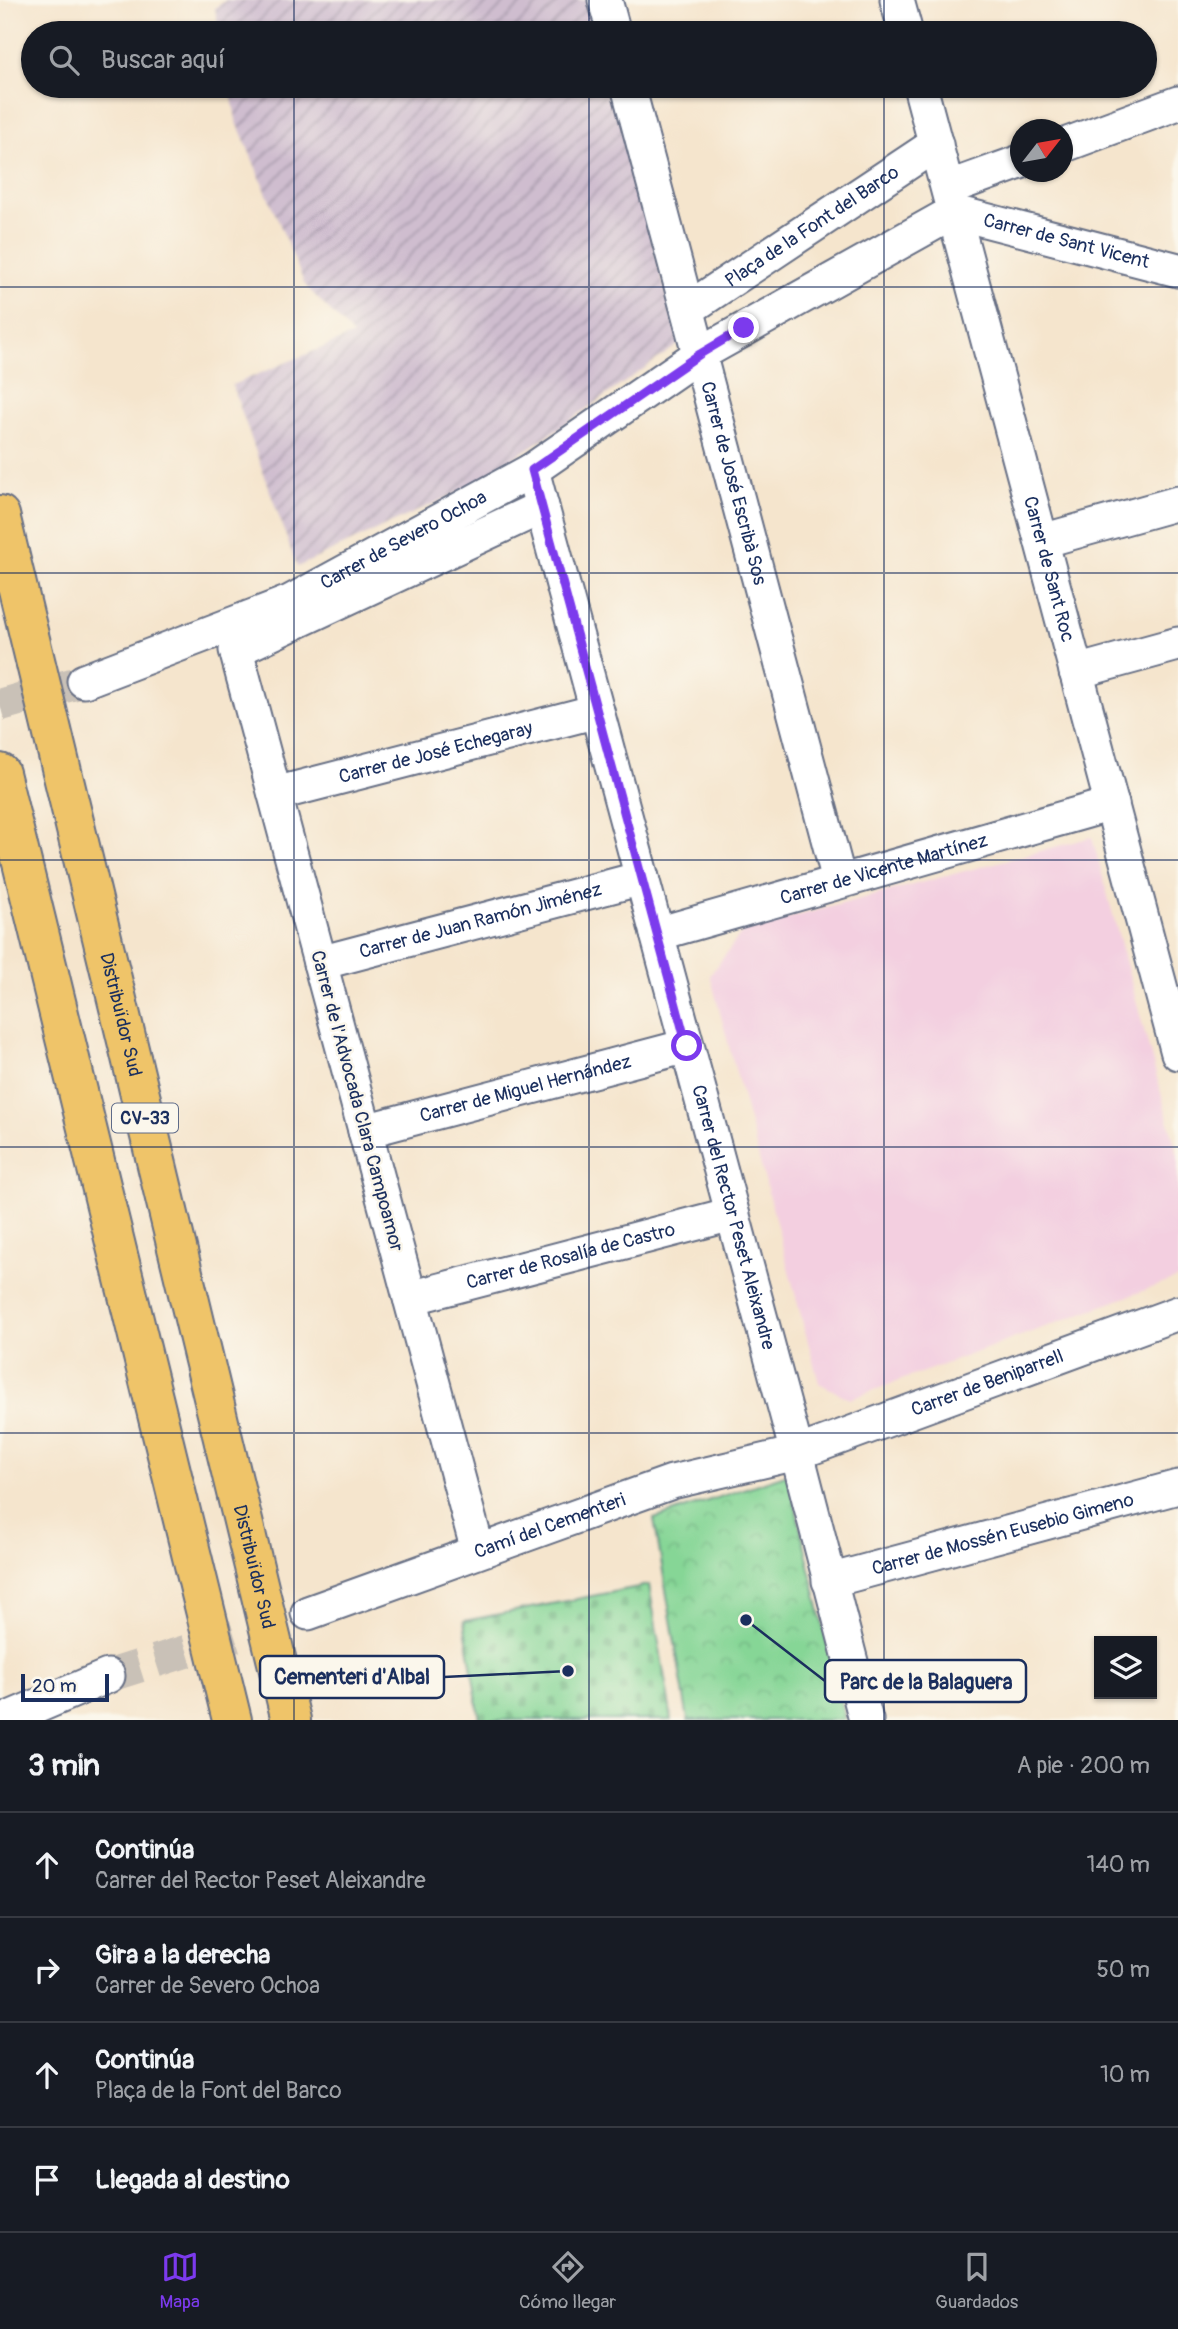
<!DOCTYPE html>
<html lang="es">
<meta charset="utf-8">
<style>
body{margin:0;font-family:Pangolin,sans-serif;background:#242831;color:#f1f3f6}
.controls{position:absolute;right:21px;bottom:21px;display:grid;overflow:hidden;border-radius:0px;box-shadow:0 2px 5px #0004}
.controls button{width:63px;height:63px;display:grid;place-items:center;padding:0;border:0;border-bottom:2px solid #363941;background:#171b24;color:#f1f3f6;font:35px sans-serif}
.compass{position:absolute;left:1010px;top:119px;width:63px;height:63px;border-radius:50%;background:#171b24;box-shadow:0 2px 5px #0004;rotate:59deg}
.scale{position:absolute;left:21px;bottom:18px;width:88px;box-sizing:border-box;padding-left:7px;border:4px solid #1b2f5e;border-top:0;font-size:19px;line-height:24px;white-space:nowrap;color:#1b2f5e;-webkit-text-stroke:5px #fbf7ec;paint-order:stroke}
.stop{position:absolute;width:21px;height:21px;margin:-16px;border:5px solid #7c3aed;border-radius:50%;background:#fff}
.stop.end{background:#7c3aed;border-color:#fff;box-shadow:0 2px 7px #0008}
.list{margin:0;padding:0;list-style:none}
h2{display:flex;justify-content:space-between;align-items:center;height:91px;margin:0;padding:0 28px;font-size:30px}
h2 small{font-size:23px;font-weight:400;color:#9ea1a6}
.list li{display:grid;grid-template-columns:46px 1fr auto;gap:21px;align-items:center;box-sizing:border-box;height:105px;padding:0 28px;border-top:2px solid #363941}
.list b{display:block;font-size:26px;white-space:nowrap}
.list p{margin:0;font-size:23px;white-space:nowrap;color:#9ea1a6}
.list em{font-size:23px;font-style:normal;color:#9ea1a6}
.icon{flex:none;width:38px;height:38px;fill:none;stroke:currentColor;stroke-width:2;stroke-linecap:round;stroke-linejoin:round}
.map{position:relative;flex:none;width:1178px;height:1720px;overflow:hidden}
.search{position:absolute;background:#171b24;box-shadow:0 2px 5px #0004;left:21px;right:21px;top:21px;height:77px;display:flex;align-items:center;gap:18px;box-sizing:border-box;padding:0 24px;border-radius:38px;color:#9ea1a6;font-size:26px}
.sheet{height:511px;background:#171b24}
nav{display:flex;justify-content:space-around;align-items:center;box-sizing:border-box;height:98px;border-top:2px solid #363941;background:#171b24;font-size:19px;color:#9ea1a6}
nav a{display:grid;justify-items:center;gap:4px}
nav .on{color:#7c3aed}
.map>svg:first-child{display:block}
.built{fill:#f3cfe0}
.industrial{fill:url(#industrial-furrows)}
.cemetery{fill:url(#cemetery-stones);stroke:#50827a;stroke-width:2}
.park{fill:url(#park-crowns);stroke:#50827a;stroke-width:2}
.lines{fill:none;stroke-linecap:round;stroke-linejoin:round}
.minor-tunnel{stroke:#c9c1b7;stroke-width:33;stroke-dasharray:33 17;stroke-linecap:butt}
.minor-casing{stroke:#676f85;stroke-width:37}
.trunk-casing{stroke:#676f85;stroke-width:42}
.minor{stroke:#fff;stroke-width:33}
.trunk{stroke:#efc469;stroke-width:38}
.route{stroke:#7c3aed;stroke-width:9}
.grid{fill:none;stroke:#1b2f5e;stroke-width:2;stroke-opacity:0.55}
.labels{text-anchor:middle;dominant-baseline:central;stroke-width:5;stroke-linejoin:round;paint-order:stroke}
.shield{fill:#fbf7ec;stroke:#5e6b89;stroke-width:2}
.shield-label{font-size:18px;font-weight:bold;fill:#1b2f5e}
.street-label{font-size:19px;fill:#1b2f5e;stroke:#fbf7ec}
.leader{fill:none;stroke:#1b2f5e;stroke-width:2.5}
.callout-dot{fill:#1b2f5e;stroke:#fbf7ec;stroke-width:2.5}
.callout{fill:#fbf7ec;stroke:#1b2f5e;stroke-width:2.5}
.callout-label{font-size:21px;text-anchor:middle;font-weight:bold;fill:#1b2f5e}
</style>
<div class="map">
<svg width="1178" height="1720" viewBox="0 0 1178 1720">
<defs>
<pattern id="industrial-furrows" width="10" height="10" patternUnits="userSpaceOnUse" patternTransform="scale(1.75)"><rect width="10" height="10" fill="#cfbdcf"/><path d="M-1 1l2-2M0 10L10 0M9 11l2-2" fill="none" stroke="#a79aab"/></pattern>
<pattern id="cemetery-stones" width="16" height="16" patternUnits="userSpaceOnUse" patternTransform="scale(1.75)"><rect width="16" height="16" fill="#86d696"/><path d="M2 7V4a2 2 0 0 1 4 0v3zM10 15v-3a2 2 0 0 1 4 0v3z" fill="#73b884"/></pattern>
<pattern id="park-crowns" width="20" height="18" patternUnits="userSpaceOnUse" patternTransform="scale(1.75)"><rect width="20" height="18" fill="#86d696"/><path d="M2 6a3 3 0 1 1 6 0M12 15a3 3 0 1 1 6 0" fill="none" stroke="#73b884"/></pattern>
</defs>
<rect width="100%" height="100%" fill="#fbf7ec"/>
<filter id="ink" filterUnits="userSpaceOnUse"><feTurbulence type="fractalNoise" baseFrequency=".0143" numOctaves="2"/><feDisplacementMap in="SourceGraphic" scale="14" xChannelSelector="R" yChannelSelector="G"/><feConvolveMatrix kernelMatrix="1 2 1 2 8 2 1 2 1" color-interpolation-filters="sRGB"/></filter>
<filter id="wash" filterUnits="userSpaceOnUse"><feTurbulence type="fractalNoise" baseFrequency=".00686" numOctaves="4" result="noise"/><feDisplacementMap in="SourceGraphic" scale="28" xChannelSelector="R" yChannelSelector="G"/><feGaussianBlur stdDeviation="1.57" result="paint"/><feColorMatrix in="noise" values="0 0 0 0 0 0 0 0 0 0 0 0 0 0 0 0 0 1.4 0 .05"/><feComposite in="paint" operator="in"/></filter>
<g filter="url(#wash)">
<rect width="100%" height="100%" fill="#f5e5cd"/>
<path class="built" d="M1092,837L1178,1156V1278L850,1399L819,1383L710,975L744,930Z"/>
<path class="industrial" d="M226,0H590L598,33H220L215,8Z
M230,86H612L679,344L562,426L465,489L297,567L232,385L353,335L305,285L236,120Z"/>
<path class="cemetery" d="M649,1585L672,1720H480L464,1621Z"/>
<path class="park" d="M788,1474L845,1720H688L654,1519Z"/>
</g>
<g filter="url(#ink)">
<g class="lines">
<path class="minor-tunnel" d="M0,705L84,681
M108,1676L308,1613"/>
<g class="minor-casing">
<g id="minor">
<path d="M605,0L614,33"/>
<path d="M897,0L906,33"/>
<path id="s1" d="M628,86L839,880"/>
<path id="s2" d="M920,86L1178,1053"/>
<path d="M1062,146L1178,103"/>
<path d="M948,188L1020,162"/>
<path id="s3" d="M954,212L1178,270"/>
<path id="s4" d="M688,309L936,144"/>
<path id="s5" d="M532,470L797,1453L866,1720"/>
<path d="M1042,541L1178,503"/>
<path d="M1076,672L1178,644"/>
<path id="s6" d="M84,681L290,602L532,470L700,354L954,212"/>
<path id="s7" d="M275,794L597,711"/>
<path id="s8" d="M657,934L1112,804"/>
<path id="s9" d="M320,963L642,878"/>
<path id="s10" d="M365,1131L687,1046"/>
<path id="s11" d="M410,1298L732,1214"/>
<path d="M478,1551L236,650L542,507"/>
<path id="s12" d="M829,1581L1178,1487"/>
<path id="s13" d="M308,1613L672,1482L797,1453L1178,1313"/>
<path d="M5,1720L108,1676"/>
</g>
</g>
<g class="trunk-casing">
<g id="trunk">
<path id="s14" d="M0,515L291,1720"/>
<path d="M0,773L232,1720"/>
</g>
</g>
<use href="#minor" class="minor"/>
<use href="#trunk" class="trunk"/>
</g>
</g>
<g class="lines" filter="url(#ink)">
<path class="route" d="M687,1046L532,470L700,354L744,328"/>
</g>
<path class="grid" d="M294,0V33M589,0V33M884,0V33M294,86V1720M589,86V1720M884,86V1720M0,287H1178M0,573H1178M0,860H1178M0,1147H1178M0,1433H1178"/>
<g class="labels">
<rect class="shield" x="112" y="1103.5" width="66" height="29" rx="5"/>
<g class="shield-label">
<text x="145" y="1118">CV-33</text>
</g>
<g class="street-label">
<text stroke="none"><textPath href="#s4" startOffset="149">Plaça de la Font del Barco</textPath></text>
<text stroke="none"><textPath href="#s3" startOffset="116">Carrer de Sant Vicent</textPath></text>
<text stroke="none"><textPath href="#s1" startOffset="411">Carrer de José Escribà Sos</textPath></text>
<text stroke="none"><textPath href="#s6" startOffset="350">Carrer de Severo Ochoa</textPath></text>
<text stroke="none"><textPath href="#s2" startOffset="500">Carrer de Sant Roc</textPath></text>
<text stroke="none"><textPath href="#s7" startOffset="166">Carrer de José Echegaray</textPath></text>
<text stroke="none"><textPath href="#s8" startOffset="236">Carrer de Vicente Martínez</textPath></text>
<text stroke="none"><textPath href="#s9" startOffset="166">Carrer de Juan Ramón Jiménez</textPath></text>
<text stroke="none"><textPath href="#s14" startOffset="514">Distribuïdor Sud</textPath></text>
<text stroke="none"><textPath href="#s10" startOffset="166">Carrer de Miguel Hernández</textPath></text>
<text transform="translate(357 1101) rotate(75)">Carrer de l'Advocada Clara Campoamor</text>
<text stroke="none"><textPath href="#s5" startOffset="774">Carrer del Rector Peset Aleixandre</textPath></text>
<text stroke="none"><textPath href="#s11" startOffset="166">Carrer de Rosalía de Castro</textPath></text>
<text stroke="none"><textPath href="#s13" startOffset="718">Carrer de Beniparrell</textPath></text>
<text stroke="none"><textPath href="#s13" startOffset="257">Camí del Cementeri</textPath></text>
<text stroke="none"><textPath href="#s12" startOffset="180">Carrer de Mossén Eusebio Gimeno</textPath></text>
<text stroke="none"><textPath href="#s14" startOffset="1082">Distribuïdor Sud</textPath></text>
</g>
</g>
<path class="leader" d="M568 1671L444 1677M746 1620L825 1681"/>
<g class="callout-dot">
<circle cx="568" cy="1671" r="7"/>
<circle cx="746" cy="1620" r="7"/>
</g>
<g class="callout">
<rect x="260" y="1656" width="184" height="42" rx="7"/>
<rect x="825" y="1660" width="201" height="42" rx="7"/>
</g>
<g class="callout-label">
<text x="352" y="1684">Cementeri d'Albal</text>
<text x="926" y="1689">Parc de la Balaguera</text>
</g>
</svg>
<div class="controls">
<button><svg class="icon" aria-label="layers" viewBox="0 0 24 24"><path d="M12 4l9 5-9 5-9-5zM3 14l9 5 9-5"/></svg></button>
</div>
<svg class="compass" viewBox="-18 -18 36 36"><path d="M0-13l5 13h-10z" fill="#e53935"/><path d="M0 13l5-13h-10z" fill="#9ea1a6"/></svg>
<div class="scale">20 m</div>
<div class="stop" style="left:687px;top:1046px"></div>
<div class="stop end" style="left:744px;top:328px"></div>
<div class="search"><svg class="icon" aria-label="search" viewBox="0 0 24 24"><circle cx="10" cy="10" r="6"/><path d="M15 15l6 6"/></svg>Buscar aquí</div>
</div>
<section class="sheet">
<h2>3 min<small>A pie · 200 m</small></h2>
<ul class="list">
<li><svg class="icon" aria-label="ahead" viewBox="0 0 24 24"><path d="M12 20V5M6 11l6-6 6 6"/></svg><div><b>Continúa</b><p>Carrer del Rector Peset Aleixandre</p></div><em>140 m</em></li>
<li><svg class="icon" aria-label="right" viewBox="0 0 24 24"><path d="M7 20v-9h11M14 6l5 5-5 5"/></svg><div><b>Gira a la derecha</b><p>Carrer de Severo Ochoa</p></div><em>50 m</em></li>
<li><svg class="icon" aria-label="ahead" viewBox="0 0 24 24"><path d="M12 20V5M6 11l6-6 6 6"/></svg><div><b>Continúa</b><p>Plaça de la Font del Barco</p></div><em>10 m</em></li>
<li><svg class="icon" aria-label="arrive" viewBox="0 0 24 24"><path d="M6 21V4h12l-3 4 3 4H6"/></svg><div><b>Llegada al destino</b></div></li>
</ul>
</section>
<nav>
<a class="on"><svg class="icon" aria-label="map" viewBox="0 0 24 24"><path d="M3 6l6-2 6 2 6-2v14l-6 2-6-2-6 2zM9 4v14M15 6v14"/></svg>Mapa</a>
<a><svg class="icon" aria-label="directions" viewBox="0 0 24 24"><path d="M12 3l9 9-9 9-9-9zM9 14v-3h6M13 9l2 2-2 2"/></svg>Cómo llegar</a>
<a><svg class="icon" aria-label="saved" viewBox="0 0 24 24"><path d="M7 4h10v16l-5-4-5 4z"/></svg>Guardados</a>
</nav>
